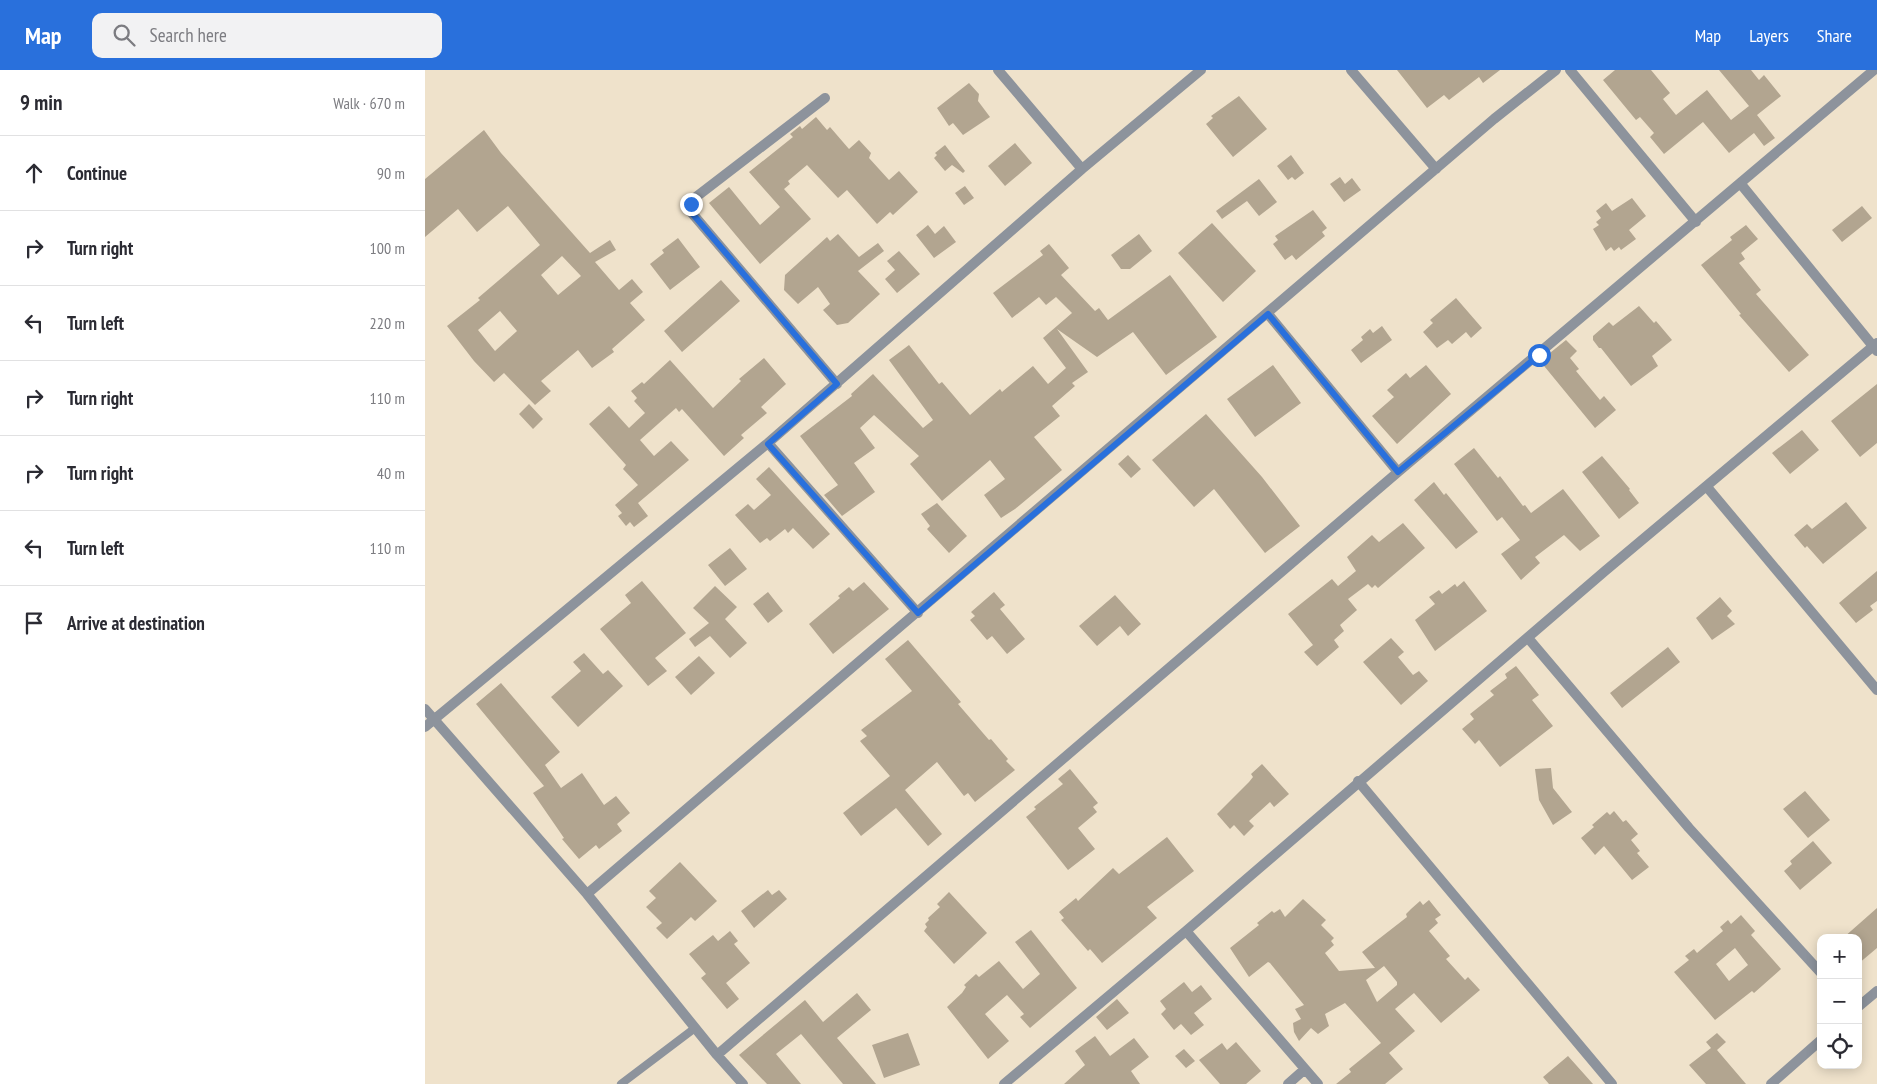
<!DOCTYPE html>
<meta charset="utf-8">
<style>
body{margin:0;font-family:"PT Sans Narrow",sans-serif;background:#f2f2f3;color:#2b2b33}
.controls{position:absolute;right:15px;bottom:15px;display:grid;overflow:hidden;border-radius:10px;box-shadow:0 2px 12px #0003}
.controls button{width:45px;height:45px;display:grid;place-items:center;padding:0;border:0;border-bottom:1px solid #e1e1e2;background:#fff;color:#2b2b33;font:25px sans-serif}
.stop{position:absolute;width:15px;height:15px;margin:-11px;border:4px solid #2970dc;border-radius:50%;background:#fff}
.stop.end{background:#2970dc;border-color:#fff;box-shadow:0 1px 5px #0008}
.list{margin:0;padding:0;list-style:none}
h2{display:flex;justify-content:space-between;align-items:center;height:65px;margin:0;padding:0 20px;font-size:21px}
h2 small{font-size:16px;font-weight:400;color:#7c7c81}
.list li{display:grid;grid-template-columns:32px 1fr auto;gap:15px;align-items:center;box-sizing:border-box;height:75px;padding:0 20px;border-top:1px solid #e1e1e2}
.list b{display:block;font-size:19px;white-space:nowrap}
.list em{font-size:16px;font-style:normal;color:#7c7c81}
.icon{flex:none;width:28px;height:28px;fill:none;stroke:currentColor;stroke-width:2;stroke-linecap:round;stroke-linejoin:round}
.map{position:relative;flex:none;width:1452px;height:1014px;overflow:hidden}
header{display:flex;align-items:center;gap:30px;box-sizing:border-box;height:70px;padding:0 25px;background:#2970dc;color:#fff}
header strong{font-size:24px}
nav{display:flex;gap:28px;margin-inline-start:auto;font-size:18px}
.search{width:350px;height:45px;background:#f2f2f3;display:flex;align-items:center;gap:12px;box-sizing:border-box;padding:0 18px;border-radius:10px;color:#7c7c81;font-size:19px}
main{display:flex}
aside{flex:1;background:#fff}
.map>svg:first-child{display:block}
.building{fill:#b2a590;fill-rule:evenodd}
.lines{fill:none;stroke-linecap:round;stroke-linejoin:round}
.lane{stroke:#8d939c;stroke-width:8}
.street{stroke:#8d939c;stroke-width:10}
.route{stroke:#2970dc;stroke-width:6}
</style>
<header>
<strong>Map</strong>
<div class="search"><svg class="icon" aria-label="search" viewBox="0 0 24 24"><circle cx="10" cy="10" r="6"/><path d="M15 15l6 6"/></svg>Search here</div>
<nav><a>Map</a><a>Layers</a><a>Share</a></nav>
</header>
<main>
<aside>
<h2>9 min<small>Walk · 670 m</small></h2>
<ul class="list">
<li><svg class="icon" aria-label="ahead" viewBox="0 0 24 24"><path d="M12 20V5M6 11l6-6 6 6"/></svg><div><b>Continue</b></div><em>90 m</em></li>
<li><svg class="icon" aria-label="right" viewBox="0 0 24 24"><path d="M7 20v-9h11M14 6l5 5-5 5"/></svg><div><b>Turn right</b></div><em>100 m</em></li>
<li><svg class="icon" aria-label="left" viewBox="0 0 24 24"><path d="M17 20v-9H6M10 6l-5 5 5 5"/></svg><div><b>Turn left</b></div><em>220 m</em></li>
<li><svg class="icon" aria-label="right" viewBox="0 0 24 24"><path d="M7 20v-9h11M14 6l5 5-5 5"/></svg><div><b>Turn right</b></div><em>110 m</em></li>
<li><svg class="icon" aria-label="right" viewBox="0 0 24 24"><path d="M7 20v-9h11M14 6l5 5-5 5"/></svg><div><b>Turn right</b></div><em>40 m</em></li>
<li><svg class="icon" aria-label="left" viewBox="0 0 24 24"><path d="M17 20v-9H6M10 6l-5 5 5 5"/></svg><div><b>Turn left</b></div><em>110 m</em></li>
<li><svg class="icon" aria-label="arrive" viewBox="0 0 24 24"><path d="M6 21V4h12l-3 4 3 4H6"/></svg><div><b>Arrive at destination</b></div></li>
</ul>
</aside>
<div class="map">
<svg width="1452" height="1014" viewBox="0 0 1452 1014">
<rect width="100%" height="100%" fill="#efe2cb"/>
<path class="building" d="M972,0H1075L1058,13L1054,7L1024,30L1019,25L1002,38Z
M1190,0H1226L1245,23L1238,29L1251,45L1282,20L1306,50L1324,36L1294,0H1326L1334,10L1339,5L1356,26L1332,45L1350,68L1339,76L1329,63L1304,83L1278,52L1239,84L1225,67L1229,63L1215,47L1211,50L1178,10Z
M544,13L554,24L553,31L565,47L538,65L528,53L524,56L512,38Z
M814,26L842,59L808,87L781,54L788,48L786,46Z
M391,47L402,60L405,57L424,79L434,70L446,83L444,88L464,110L474,101L493,122L468,145L465,142L452,154L422,120L413,128L382,95L363,111L365,114L359,119L386,149L335,194L284,133L304,117L335,155L355,137L324,102L368,67L365,64L375,56L377,59Z
M59,60L76,83L165,183L185,170L191,180L170,192L194,220L207,209L218,222L205,233L220,250L187,279L189,282L167,298L153,280L116,311L126,321L110,335L79,303L69,312L49,291L22,256L55,230L53,228L115,175L83,136L52,162L33,139L0,167V109ZM137,186L156,206L133,225L116,205ZM75,241L92,261L70,281L53,260Z
M590,73L607,93L580,116L563,96Z
M520,75L540,101L538,103L527,95L520,101L509,88L512,85L510,83Z
M866,85L879,103L870,110L867,107L863,110L852,96Z
M915,107L920,114L927,108L936,120L919,132L905,114Z
M834,109L852,132L834,146L822,131L797,149L791,141Z
M540,116L549,128L539,135L530,123Z
M1207,128L1221,146L1204,160L1211,169L1196,180L1194,177L1189,181L1186,177L1181,181L1168,159L1174,155L1171,152L1176,148L1171,141L1181,133L1187,141Z
M1437,136L1447,148L1417,172L1407,160Z
M888,140L902,158L897,162L900,166L871,190L867,185L860,190L848,174L853,170L850,166Z
M787,153L831,201L798,232L753,183Z
M503,155L510,164L519,156L531,172L509,188L491,165Z
M1321,155L1333,169L1316,183L1320,189L1314,193L1336,220L1331,224L1384,285L1364,302L1314,245L1316,244L1276,195L1307,170L1305,167Z
M413,164L434,187L453,173L459,181L433,201L455,224L423,253L412,255L398,240L405,234L393,217L373,234L359,220L360,205L402,167L405,171Z
M714,164L727,181L705,199H696L686,185Z
M253,168L275,197L245,220L225,194L239,183L237,180Z
M624,174L644,198L636,205L670,241L674,238L683,250L745,205L792,267L741,305L708,262L672,287L632,259L663,302L647,313L650,316L627,336L635,346L609,367L637,400L590,439L576,448L559,425L580,409L565,390L517,431L485,394L494,386L449,345L435,358L450,378L429,393L450,422L417,446L399,425L413,415L375,366L427,326L426,324L448,304L498,358L508,350L464,290L484,275L514,314L517,312L545,345L575,319L577,322L608,296L623,314L641,298L618,268L647,243L631,227L621,235L614,227L587,248L568,223L618,185L615,181Z
M474,181L495,204L472,223L460,209L470,200L462,191Z
M296,210L315,231L257,282L239,261Z
M1031,228L1057,258L1046,268L1041,262L1027,274L1023,270L1012,278L998,262L1008,253L1005,250Z
M1214,236L1229,253L1231,251L1247,270L1227,286L1233,296L1206,316L1176,278H1174L1168,270V266L1184,252L1188,256Z
M957,256L967,270L936,293L926,280L938,270L936,267L945,259L948,263Z
M1141,270L1152,281L1145,288L1154,299L1151,301L1175,330L1179,326L1191,340L1170,358L1115,291Z
M339,288L361,314L336,337L342,343L316,365L319,368L299,386L257,339L254,342L251,338L215,370L229,386L246,371L264,390L213,433L223,446L209,457L205,452L201,456L193,446L197,443L190,435L213,415L198,399L201,395L164,354L184,336L204,358L220,343L209,331L212,328L206,321L217,312L219,314L245,290L288,338L316,311L314,309Z
M848,295L876,333L830,367L802,329Z
M1001,295L1026,324L972,374L947,346L969,327L962,320L981,303L985,308Z
M1452,314V373L1435,387L1406,351Z
M104,334L118,349L108,359L94,344Z
M781,344L837,407L875,456L840,483L789,419L769,437L727,390Z
M1377,360L1394,380L1365,404L1347,383Z
M1049,378L1073,408L1075,406L1098,436L1100,435L1106,443L1138,419L1175,466L1155,481L1139,465L1110,487L1115,493L1096,510L1076,484L1095,470L1077,447L1072,451L1029,394Z
M703,385L716,399L706,408L693,394Z
M1177,386L1205,419L1204,420L1214,433L1194,449L1157,402Z
M344,397L405,464L388,479L368,458L363,463L360,459L345,471L342,468L335,473L310,445L323,434L329,440L346,425L331,409Z
M1009,412L1019,425L1021,423L1053,462L1031,479L989,430Z
M1421,432L1442,458L1398,494L1382,476L1380,478L1369,465L1382,454L1387,459Z
M512,433L542,466L524,483L502,459L505,456L496,444Z
M978,453L1000,478L953,518L950,515L947,518L943,514L923,529L932,540L915,555L919,561L909,570L914,577L892,596L879,582L888,575L863,544L907,509L913,516L931,501L922,487L947,465L954,472Z
M305,478L322,499L300,516L283,495Z
M1452,501V531L1445,536L1448,540L1431,553L1414,533Z
M217,511L261,563L230,588L242,601L223,616L175,559L206,533L200,525Z
M1039,511L1062,541L1010,581L990,550L1010,534L1004,527L1014,520L1017,524L1030,514L1032,517Z
M439,512L464,539L408,584L384,554L415,528L413,526L424,517L428,521Z
M290,516L312,537L300,549L322,573L305,588L285,566L270,577L264,569L284,553L268,538Z
M343,522L358,541L343,553L328,534Z
M569,522L580,535L575,539L600,569L582,584L567,566L562,570L545,550L550,546L546,542Z
M690,525L716,554L703,566L695,556L672,576L654,556Z
M1295,527L1307,541L1302,546L1310,554L1287,570L1271,548Z
M966,568L979,582L973,587L988,605L994,601L1003,611L976,635L938,592Z
M483,570L536,632L533,634L564,670L566,669L583,689L581,691L590,700L550,732L543,723L539,726L512,692L480,720L517,764L503,776L471,738L436,766L418,743L465,706L435,671L442,666L436,660L487,621L460,589Z
M1243,577L1255,592L1197,638L1185,623Z
M159,583L178,604L183,600L198,616L153,657L126,627L156,601L148,592Z
M274,586L290,603L266,625L250,607Z
M1091,596L1114,625L1107,630L1128,656L1075,697L1054,670L1050,674L1037,659L1049,649L1045,644L1069,625L1065,621L1082,608L1080,604Z
M76,613L135,682L120,695L136,718L157,703L179,735L191,726L205,743L192,754L197,761L174,779L171,775L154,789L137,769L139,768L108,723L119,716L51,634Z
M837,694L864,724L849,737L845,732L824,751L829,756L819,766L809,755L805,759L792,744L824,712L828,707L826,704Z
M1126,698L1128,718L1147,742L1128,755L1114,730L1110,699Z
M645,699L673,733L668,737L672,742L653,758L670,779L643,800L601,747L611,739L609,737L638,714L633,709Z
M1380,721L1405,750L1383,768L1358,739Z
M1189,741L1198,752L1201,750L1213,764L1206,770L1215,781L1212,783L1224,797L1207,810L1179,776L1170,785L1156,768L1169,757L1167,755L1182,742L1185,745Z
M742,767L769,801L722,837L732,848L677,893L665,879L663,881L636,850L639,848L634,842L651,828L653,831L688,798L694,804Z
M1388,771L1407,793L1375,820L1359,801L1367,794L1365,791Z
M255,792L292,831L270,851L266,847L242,869L231,858L237,853L221,837L231,828L224,821Z
M343,820L347,825L354,820L362,829L329,858L316,841Z
M524,822L562,863L529,894L499,861L502,857L500,854L504,850L503,848L515,837L512,834Z
M878,829L901,850L896,855L909,868L906,871L909,875L900,883L914,901L950,898L937,882L982,847L981,844L986,839L995,831L998,835L1004,830L1016,845L1010,849L1013,853L1004,861L1025,886L1021,889L1040,910L1043,907L1055,920L1016,953L989,923L970,939L990,961L964,983L978,999L960,1014H911L926,1002L924,999L956,973L920,933L900,944L904,956L893,964L886,958L874,971L869,962L868,953L876,949L870,939L879,935L845,893L843,892L824,907L805,878L834,855L832,853L847,841L849,843L855,839L860,847ZM959,896L972,912V915L952,932L941,910Z
M1452,838V878L1433,894V868H1418Z
M1316,845L1330,861L1326,865L1356,899L1329,923L1327,921L1290,950L1249,902L1264,890L1260,886L1269,879L1272,883L1298,861L1295,857L1303,850L1306,854ZM1310,878L1323,895L1304,911L1291,894Z
M606,860L652,918L605,958L595,947L599,944L582,925L560,944L584,971L563,989L522,937L537,923L541,917L539,915L551,904L554,907L574,891L598,919L615,904L590,872Z
M305,861L313,871L309,874L325,893L301,913L314,929L302,939L276,908L281,904L264,884L288,865L293,871Z
M759,912L767,922L776,915L787,929L769,943L779,955L766,965L756,954L749,960L736,944L741,939L735,931Z
M432,923L446,940L412,968L451,1014H418L376,964L351,984L376,1014H342L314,985L380,930L398,952Z
M692,929L704,943L682,960L671,947Z
M483,963L495,995L459,1008L447,975Z
M1292,963L1301,972L1292,980L1321,1014H1281L1264,995L1286,978L1281,972Z
M670,966L685,986L709,968L724,987L706,1001L715,1014H639L660,995L650,981Z
M811,972L836,1001L821,1014H795L774,990L797,973L802,980Z
M759,979L770,991L761,998L750,986Z
M1143,986L1168,1014H1124L1118,1007Z"/>
<g class="lines">
<path class="lane" d="M196,1014L270,958"/>
<path class="street" d="M573,0L657,99
M926,0L1011,99
M1145,0L1271,152
M400,28L271,127L266,134V142L412,314
M1315,113L1452,281
M843,244L973,402
M343,373L493,543
M1282,417L1452,620
M1103,568L1264,758L1396,903
M0,639L162,824L292,985L318,1014
M0,657L343,373L657,99L776,0
M933,711L1187,1014
M162,824L1069,49L1131,0
M761,861L893,1014
M1433,937L1452,921
M292,985L973,402L1449,0
M579,1014L761,861L1180,501L1452,273
M863,1014L880,999
M1346,1014L1396,970"/>
</g>
<g class="lines">
<path class="route" d="M266,134V142L412,314L343,374L493,543L843,244L973,402L1114,285"/>
</g>
</svg>
<div class="controls">
<button>+</button>
<button>−</button>
<button><svg class="icon" aria-label="locate" viewBox="0 0 24 24"><circle cx="12" cy="12" r="6"/><path d="M12 2v4M12 18v4M2 12h4M18 12h4"/></svg></button>
</div>
<div class="stop" style="left:1114px;top:285px"></div>
<div class="stop end" style="left:266px;top:134px"></div>
</div>
</main>
